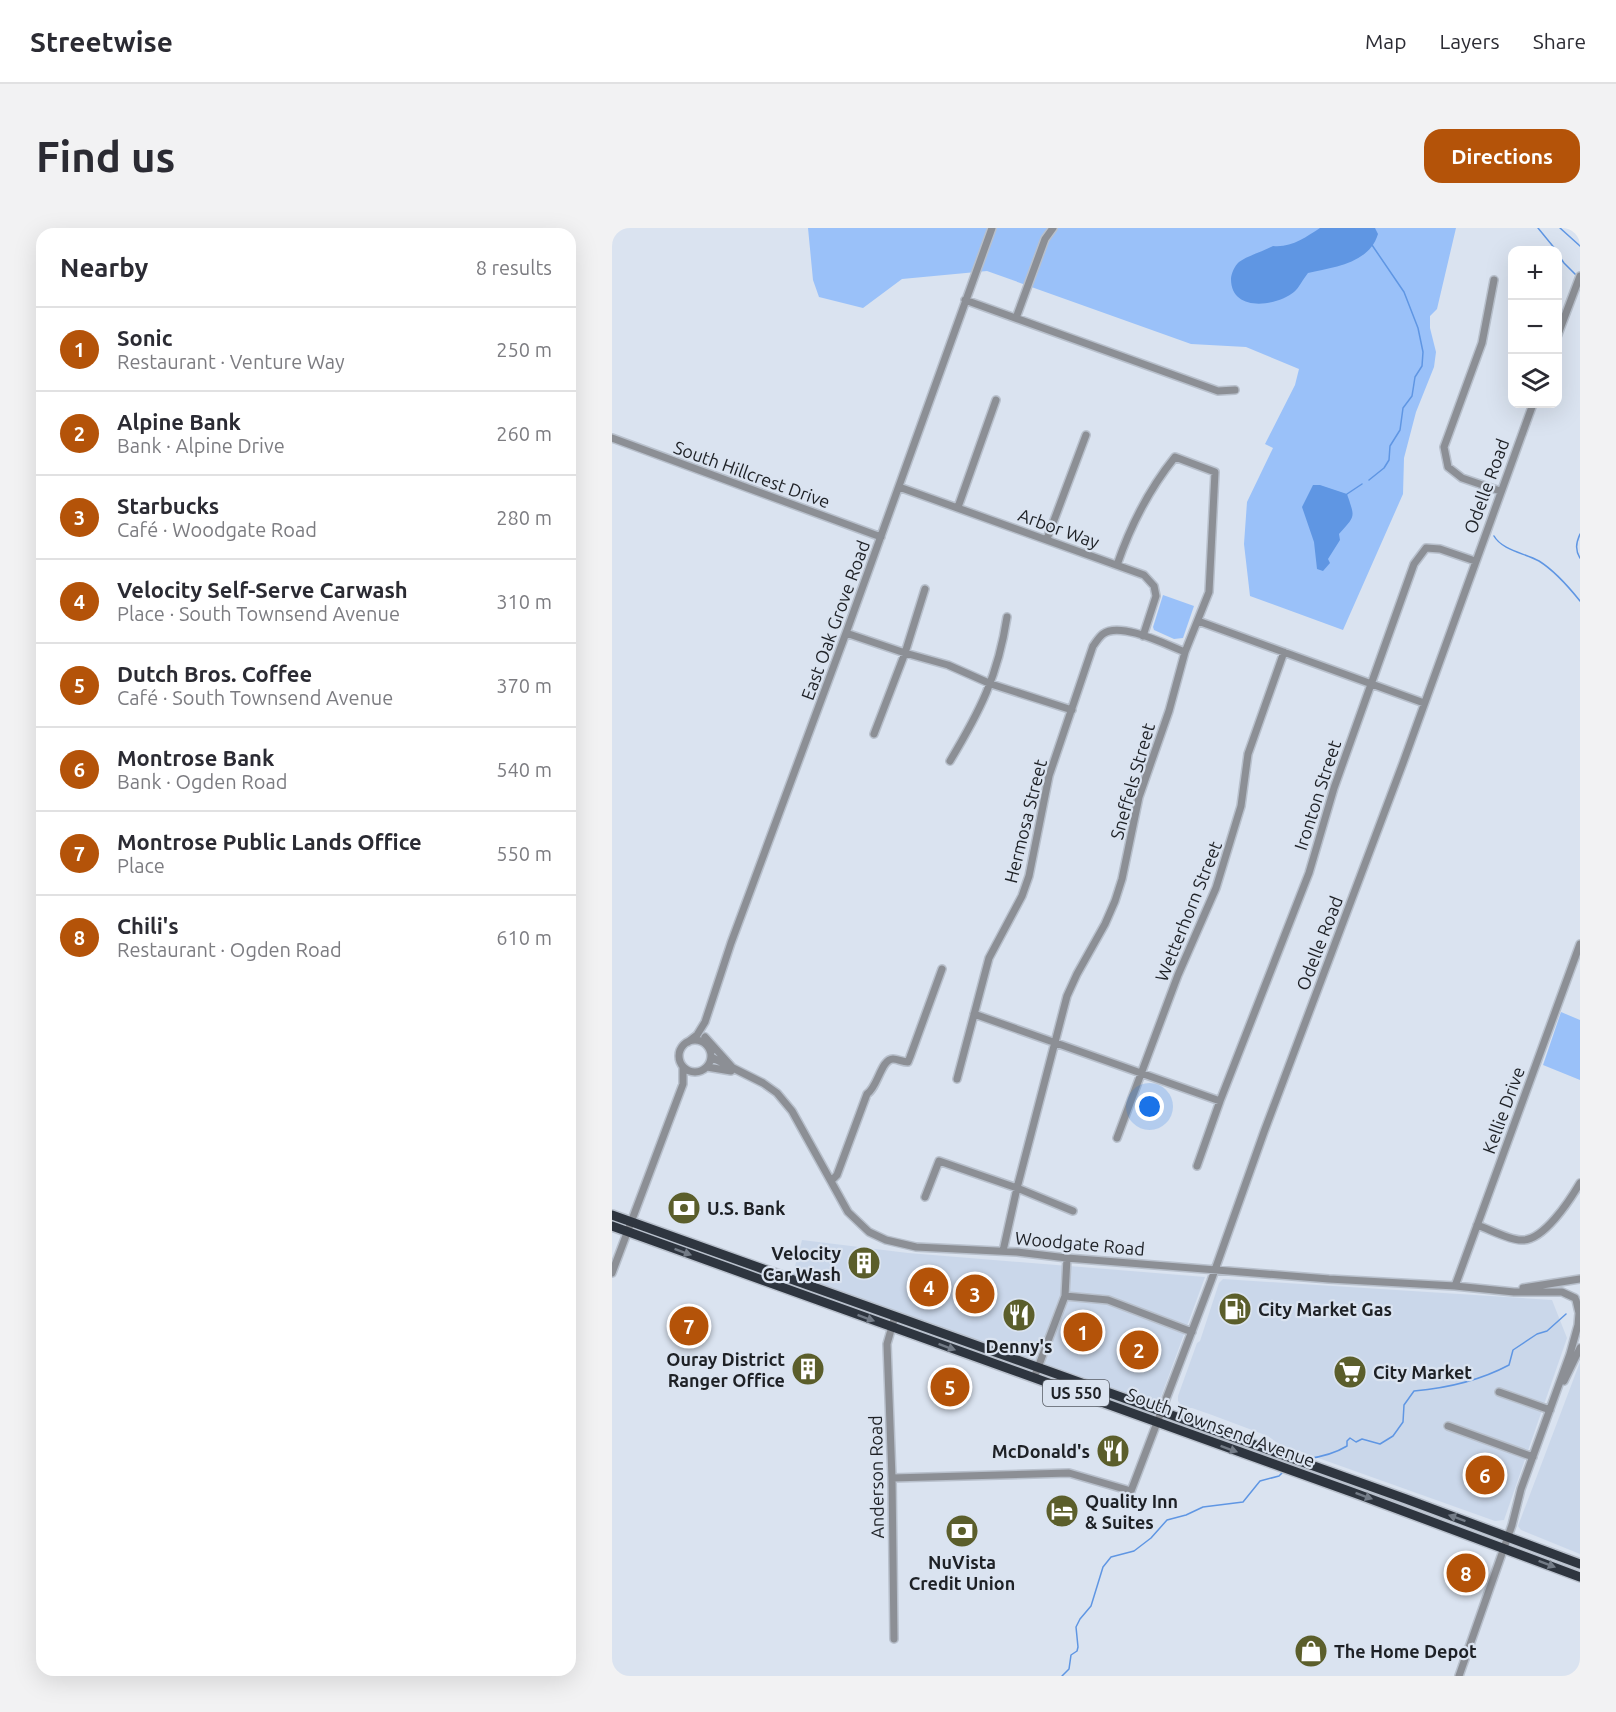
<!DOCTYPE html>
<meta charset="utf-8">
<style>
body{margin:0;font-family:Ubuntu,sans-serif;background:#f2f2f3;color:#2b2b33}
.controls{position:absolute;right:18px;top:18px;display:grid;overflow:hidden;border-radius:12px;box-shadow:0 6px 24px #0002}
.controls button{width:54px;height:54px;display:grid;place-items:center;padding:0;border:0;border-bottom:2px solid #e1e1e2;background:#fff;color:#2b2b33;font:30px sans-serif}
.you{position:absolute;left:538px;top:879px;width:21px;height:21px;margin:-15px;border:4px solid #fff;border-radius:50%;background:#1a73e8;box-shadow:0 0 0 9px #1a73e833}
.badge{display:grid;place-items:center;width:39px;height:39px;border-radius:50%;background:#b45309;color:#fff;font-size:20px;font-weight:700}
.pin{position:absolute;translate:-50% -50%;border:3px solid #fff;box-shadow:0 2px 6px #0006}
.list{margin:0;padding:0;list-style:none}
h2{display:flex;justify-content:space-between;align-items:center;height:78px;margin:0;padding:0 24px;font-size:26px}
h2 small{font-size:20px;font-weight:400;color:#7c7c81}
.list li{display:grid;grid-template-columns:39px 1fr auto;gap:18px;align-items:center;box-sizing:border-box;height:84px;padding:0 24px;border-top:2px solid #e1e1e2}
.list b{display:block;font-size:22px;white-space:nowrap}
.list p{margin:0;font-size:20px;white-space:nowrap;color:#7c7c81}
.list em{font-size:20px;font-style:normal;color:#7c7c81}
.icon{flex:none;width:33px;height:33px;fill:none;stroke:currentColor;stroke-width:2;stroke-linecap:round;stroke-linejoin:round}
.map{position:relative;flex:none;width:968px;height:1448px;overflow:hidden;border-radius:18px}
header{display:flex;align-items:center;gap:36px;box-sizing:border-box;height:84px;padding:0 30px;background:#fff;border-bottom:2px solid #e1e1e2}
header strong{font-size:28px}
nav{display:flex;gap:33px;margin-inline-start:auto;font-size:21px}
.intro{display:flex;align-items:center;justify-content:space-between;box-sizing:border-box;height:144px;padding:0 36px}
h1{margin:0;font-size:42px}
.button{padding:15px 27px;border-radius:18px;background:#b45309;color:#fff;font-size:21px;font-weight:700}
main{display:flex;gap:36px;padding:0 36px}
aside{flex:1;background:#fff;border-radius:18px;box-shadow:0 6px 24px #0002}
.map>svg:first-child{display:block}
.built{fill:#cad7ea}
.green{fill:#9ac1f9}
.water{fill:#5f96e3}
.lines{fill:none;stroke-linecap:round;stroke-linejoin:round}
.stream{stroke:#5f96e3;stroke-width:1.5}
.minor-casing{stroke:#b8c0cc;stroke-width:10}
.highway-casing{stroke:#b8c0cc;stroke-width:12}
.minor{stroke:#8c8f95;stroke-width:7}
.highway{stroke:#2e353f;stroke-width:9}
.oneway{fill:#737b86}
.labels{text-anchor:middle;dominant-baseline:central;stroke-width:4.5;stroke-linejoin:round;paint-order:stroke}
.shield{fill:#dae3f0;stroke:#565b63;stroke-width:1.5}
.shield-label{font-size:16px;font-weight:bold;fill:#1e2126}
.street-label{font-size:18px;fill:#1e2126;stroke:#dae3f0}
.poi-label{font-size:18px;font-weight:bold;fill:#1e2126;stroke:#dae3f0;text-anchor:start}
</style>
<header>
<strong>Streetwise</strong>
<nav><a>Map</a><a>Layers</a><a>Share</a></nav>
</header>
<div class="intro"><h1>Find us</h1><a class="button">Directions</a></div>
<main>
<aside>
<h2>Nearby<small>8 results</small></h2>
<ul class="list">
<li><span class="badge">1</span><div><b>Sonic</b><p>Restaurant · Venture Way</p></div><em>250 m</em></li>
<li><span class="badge">2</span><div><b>Alpine Bank</b><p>Bank · Alpine Drive</p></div><em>260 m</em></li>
<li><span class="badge">3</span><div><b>Starbucks</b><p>Café · Woodgate Road</p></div><em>280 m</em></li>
<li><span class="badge">4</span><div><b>Velocity Self-Serve Carwash</b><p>Place · South Townsend Avenue</p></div><em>310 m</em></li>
<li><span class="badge">5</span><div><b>Dutch Bros. Coffee</b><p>Café · South Townsend Avenue</p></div><em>370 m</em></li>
<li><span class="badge">6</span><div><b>Montrose Bank</b><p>Bank · Ogden Road</p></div><em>540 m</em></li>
<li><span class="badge">7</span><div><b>Montrose Public Lands Office</b><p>Place</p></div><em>550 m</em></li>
<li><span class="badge">8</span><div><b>Chili's</b><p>Restaurant · Ogden Road</p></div><em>610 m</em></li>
</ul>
</aside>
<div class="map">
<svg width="968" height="1448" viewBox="0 0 968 1448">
<rect width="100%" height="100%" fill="#dae3f0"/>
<path class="built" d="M190,1012L296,1025L593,1049L546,1177L181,1046Z
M611,1051L940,1072L955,1110L892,1292L883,1293L667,1216L656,1208L600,1187L580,1180H571L566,1173V1168L585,1115L588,1113L607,1055Z
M968,1134V1326L909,1302L906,1298Z"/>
<path class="green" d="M196,0H844L825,81L818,88V100L824,124L822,139L804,184L792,230L791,266L731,402L638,368L632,316L635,274L661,220L653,216L683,157L687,141L634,119L579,116L375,43L290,51L251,80L207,69L201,52Z
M551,367L582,378L571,410L562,411L542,402L541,399Z
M949,784L968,792V852L931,837Z"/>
<path class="water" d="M708,0H763L766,6C757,36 721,39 696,45C691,51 687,60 682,64C663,79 619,84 619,51C619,46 623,37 627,34C635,28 652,23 661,18C679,20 694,9 708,0Z
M701,257H708L735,266C743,290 744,287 727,306L728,312L716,331L718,335L711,343L705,341L702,314L690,279Z"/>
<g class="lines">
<path class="stream" d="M926,0L944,22
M948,0L968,18
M945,25L952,35L965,48
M757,252L772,240L777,232L778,218L788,202L791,180L800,168L803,149L810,138L811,124L806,100L792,64L760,17
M735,266L750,256
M968,306C964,315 963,322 968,330
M882,308C890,322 912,325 927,333C943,343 956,358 968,373
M694,1231C709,1229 722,1226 735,1218V1213L738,1210L744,1214L750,1211L768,1216L781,1208L791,1194L792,1177L802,1163C836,1160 867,1153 897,1137L901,1122L925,1106L935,1103L954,1086
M450,1448L457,1441L459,1427L465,1423L466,1419L464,1399L468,1391L479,1378L491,1339L499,1329L522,1323L539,1310L555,1292L574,1287L591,1279L631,1274L648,1253L667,1248L672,1243"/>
<g class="minor-casing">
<path id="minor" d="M882,52L870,115L832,219L836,239L850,250L888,263
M353,72L606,163L623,162
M404,90L433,11L441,0
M945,109L968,48
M0,210L269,309
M287,259L532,347L542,358L544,368L531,408
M346,279L384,172
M435,311L474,207
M586,393L812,475
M234,405L293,425L336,437L379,456L460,482
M262,506L293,425L313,361
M338,533C368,483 386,448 395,389
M362,786L608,873
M93,809L120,839
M67 828a16 16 0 1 1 32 0a16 16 0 1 1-32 0Z
M76,814L85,807L93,794L119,715L234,405L380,0
M99,829L151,855L165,865L180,883L236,984L257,1004L274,1012L304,1019L405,1024L455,1030L717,1051L843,1058L902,1064H950L963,1070
M95,839L119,843
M345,851L377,730L410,668L417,648L437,548L481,418C484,414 487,409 491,406C508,393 555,417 573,424
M505,910L566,747L604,660L629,578L636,526L672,424
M585,938L608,873L697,645L722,560L802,336L814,320L828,321L863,333
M219,953L225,947L255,866C266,859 269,831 281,831C286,831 290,834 296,834L298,829L330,741
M313,969L327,933L405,960L461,983
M865,997C877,1001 897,1012 909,1012C931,1014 958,972 968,955
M391,1023L405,960L455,768L465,746L493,696L503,673L510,651L527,569L557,483L573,424L597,364L603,244L563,229C538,260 518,299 505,337
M0,1045L71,856V839
M843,1058L968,716
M911,1060L968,1051
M453,1068L496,1072L580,1104
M422,1150L453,1068L455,1030
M952,1153L968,1120
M887,1164L938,1182
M836,1198L921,1229
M280,1250L457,1245L519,1263L599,1053L652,904L791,535L921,176
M282,1411L280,1250L275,1116L283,1088
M847,1448L900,1297L909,1261L958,1126L966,1097L967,1085L964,1072"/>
</g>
<g class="highway-casing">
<path id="highway" d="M0,987L794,1271L968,1336
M0,998L748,1267L968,1349"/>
</g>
<use href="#minor" class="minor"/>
<use href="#highway" class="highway"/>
</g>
<defs><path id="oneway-solid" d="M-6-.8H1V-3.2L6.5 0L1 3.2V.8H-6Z" transform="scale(1.5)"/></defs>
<g class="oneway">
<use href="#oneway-solid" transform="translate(71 1024) rotate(20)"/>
<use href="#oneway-solid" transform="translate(254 1090) rotate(20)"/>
<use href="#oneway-solid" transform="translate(335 1119) rotate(20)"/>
<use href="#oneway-solid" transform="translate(617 1221) rotate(20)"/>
<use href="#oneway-solid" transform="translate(752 1268) rotate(20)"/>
<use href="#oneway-solid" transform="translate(845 1290) rotate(-160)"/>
<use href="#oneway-solid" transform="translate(935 1336) rotate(21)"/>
</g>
<defs>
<g id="bank-disc" transform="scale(1.725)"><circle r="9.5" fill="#5b5e2b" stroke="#dae3f0"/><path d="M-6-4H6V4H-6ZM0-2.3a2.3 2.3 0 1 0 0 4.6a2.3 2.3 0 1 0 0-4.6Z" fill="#fff"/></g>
<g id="building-disc" transform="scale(1.725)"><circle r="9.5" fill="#5b5e2b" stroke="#dae3f0"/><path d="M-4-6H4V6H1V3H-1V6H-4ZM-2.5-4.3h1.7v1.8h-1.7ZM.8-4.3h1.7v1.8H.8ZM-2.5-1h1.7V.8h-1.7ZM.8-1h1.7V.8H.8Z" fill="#fff"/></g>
<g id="fuel-disc" transform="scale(1.725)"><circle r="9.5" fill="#5b5e2b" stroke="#dae3f0"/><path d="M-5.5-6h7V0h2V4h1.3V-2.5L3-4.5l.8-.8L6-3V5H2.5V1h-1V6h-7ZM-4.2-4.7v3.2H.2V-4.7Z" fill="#fff"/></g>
<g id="restaurant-disc" transform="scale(1.725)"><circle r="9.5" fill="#5b5e2b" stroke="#dae3f0"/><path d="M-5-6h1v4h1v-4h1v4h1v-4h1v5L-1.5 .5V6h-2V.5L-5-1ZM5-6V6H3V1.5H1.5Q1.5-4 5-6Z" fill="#fff"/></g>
<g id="supermarket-disc" transform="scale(1.725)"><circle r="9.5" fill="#5b5e2b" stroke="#dae3f0"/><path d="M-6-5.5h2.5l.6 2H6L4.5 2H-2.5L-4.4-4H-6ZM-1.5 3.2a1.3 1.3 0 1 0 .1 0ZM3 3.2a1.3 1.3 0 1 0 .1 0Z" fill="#fff"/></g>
<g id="hotel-disc" transform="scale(1.725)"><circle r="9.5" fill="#5b5e2b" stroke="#dae3f0"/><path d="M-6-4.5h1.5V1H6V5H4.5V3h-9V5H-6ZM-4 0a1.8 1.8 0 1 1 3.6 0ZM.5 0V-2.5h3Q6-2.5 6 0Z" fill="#fff"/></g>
<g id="shop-disc" transform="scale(1.725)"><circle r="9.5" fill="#5b5e2b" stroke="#dae3f0"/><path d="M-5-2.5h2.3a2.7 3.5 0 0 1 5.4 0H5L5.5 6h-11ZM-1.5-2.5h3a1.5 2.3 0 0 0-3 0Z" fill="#fff"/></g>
</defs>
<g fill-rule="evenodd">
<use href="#bank-disc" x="72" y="980"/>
<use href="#building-disc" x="252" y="1035"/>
<use href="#fuel-disc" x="623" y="1081"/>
<use href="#restaurant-disc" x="407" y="1087"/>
<use href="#building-disc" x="196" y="1141"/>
<use href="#supermarket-disc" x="738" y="1144"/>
<use href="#restaurant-disc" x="501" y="1223"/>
<use href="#hotel-disc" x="450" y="1283"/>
<use href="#bank-disc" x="350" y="1303"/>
<use href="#shop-disc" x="699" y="1423"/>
</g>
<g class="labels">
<rect class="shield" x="431" y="1152" width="66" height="26" rx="4.5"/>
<g class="shield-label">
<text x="464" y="1165">US 550</text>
</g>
<g class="street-label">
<text transform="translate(140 246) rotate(20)">South Hillcrest Drive</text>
<text transform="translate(874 258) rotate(-70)">Odelle Road</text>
<text transform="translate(447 300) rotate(20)">Arbor Way</text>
<text transform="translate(223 392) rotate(-70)">East Oak Grove Road</text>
<text transform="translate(520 553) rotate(-74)">Sneffels Street</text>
<text transform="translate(705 567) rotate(-72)">Ironton Street</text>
<text transform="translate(413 593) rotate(-76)">Hermosa Street</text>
<text transform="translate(576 683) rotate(-68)">Wetterhorn Street</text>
<text transform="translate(707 715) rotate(-69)">Odelle Road</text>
<text transform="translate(891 882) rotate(-70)">Kellie Drive</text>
<text transform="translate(468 1015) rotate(5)">Woodgate Road</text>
<text transform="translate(609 1199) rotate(20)">South Townsend Avenue</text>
<text transform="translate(264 1249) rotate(-91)">Anderson Road</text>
</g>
<g class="poi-label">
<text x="95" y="980">U.S. Bank</text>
<text x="229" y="1025" text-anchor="end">Velocity<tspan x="229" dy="21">Car Wash</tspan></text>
<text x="646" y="1081">City Market Gas</text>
<text x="407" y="1118" text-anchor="middle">Denny's</text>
<text x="173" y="1131" text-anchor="end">Ouray District<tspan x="173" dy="21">Ranger Office</tspan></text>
<text x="761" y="1144">City Market</text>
<text x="478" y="1223" text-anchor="end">McDonald's</text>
<text x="473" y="1273">Quality Inn<tspan x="473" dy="21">&amp; Suites</tspan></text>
<text x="350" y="1334" text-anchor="middle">NuVista<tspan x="350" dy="21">Credit Union</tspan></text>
<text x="722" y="1423">The Home Depot</text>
</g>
</g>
</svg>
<div class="controls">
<button>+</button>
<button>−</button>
<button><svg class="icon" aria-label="layers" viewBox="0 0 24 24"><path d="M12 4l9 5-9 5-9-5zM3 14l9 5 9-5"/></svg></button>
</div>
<div class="you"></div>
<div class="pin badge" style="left:471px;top:1104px">1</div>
<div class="pin badge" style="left:527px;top:1122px">2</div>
<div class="pin badge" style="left:363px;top:1066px">3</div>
<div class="pin badge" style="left:317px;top:1059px">4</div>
<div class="pin badge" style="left:338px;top:1159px">5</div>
<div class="pin badge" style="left:873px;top:1247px">6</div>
<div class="pin badge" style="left:77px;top:1098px">7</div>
<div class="pin badge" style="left:854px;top:1345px">8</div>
</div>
</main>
